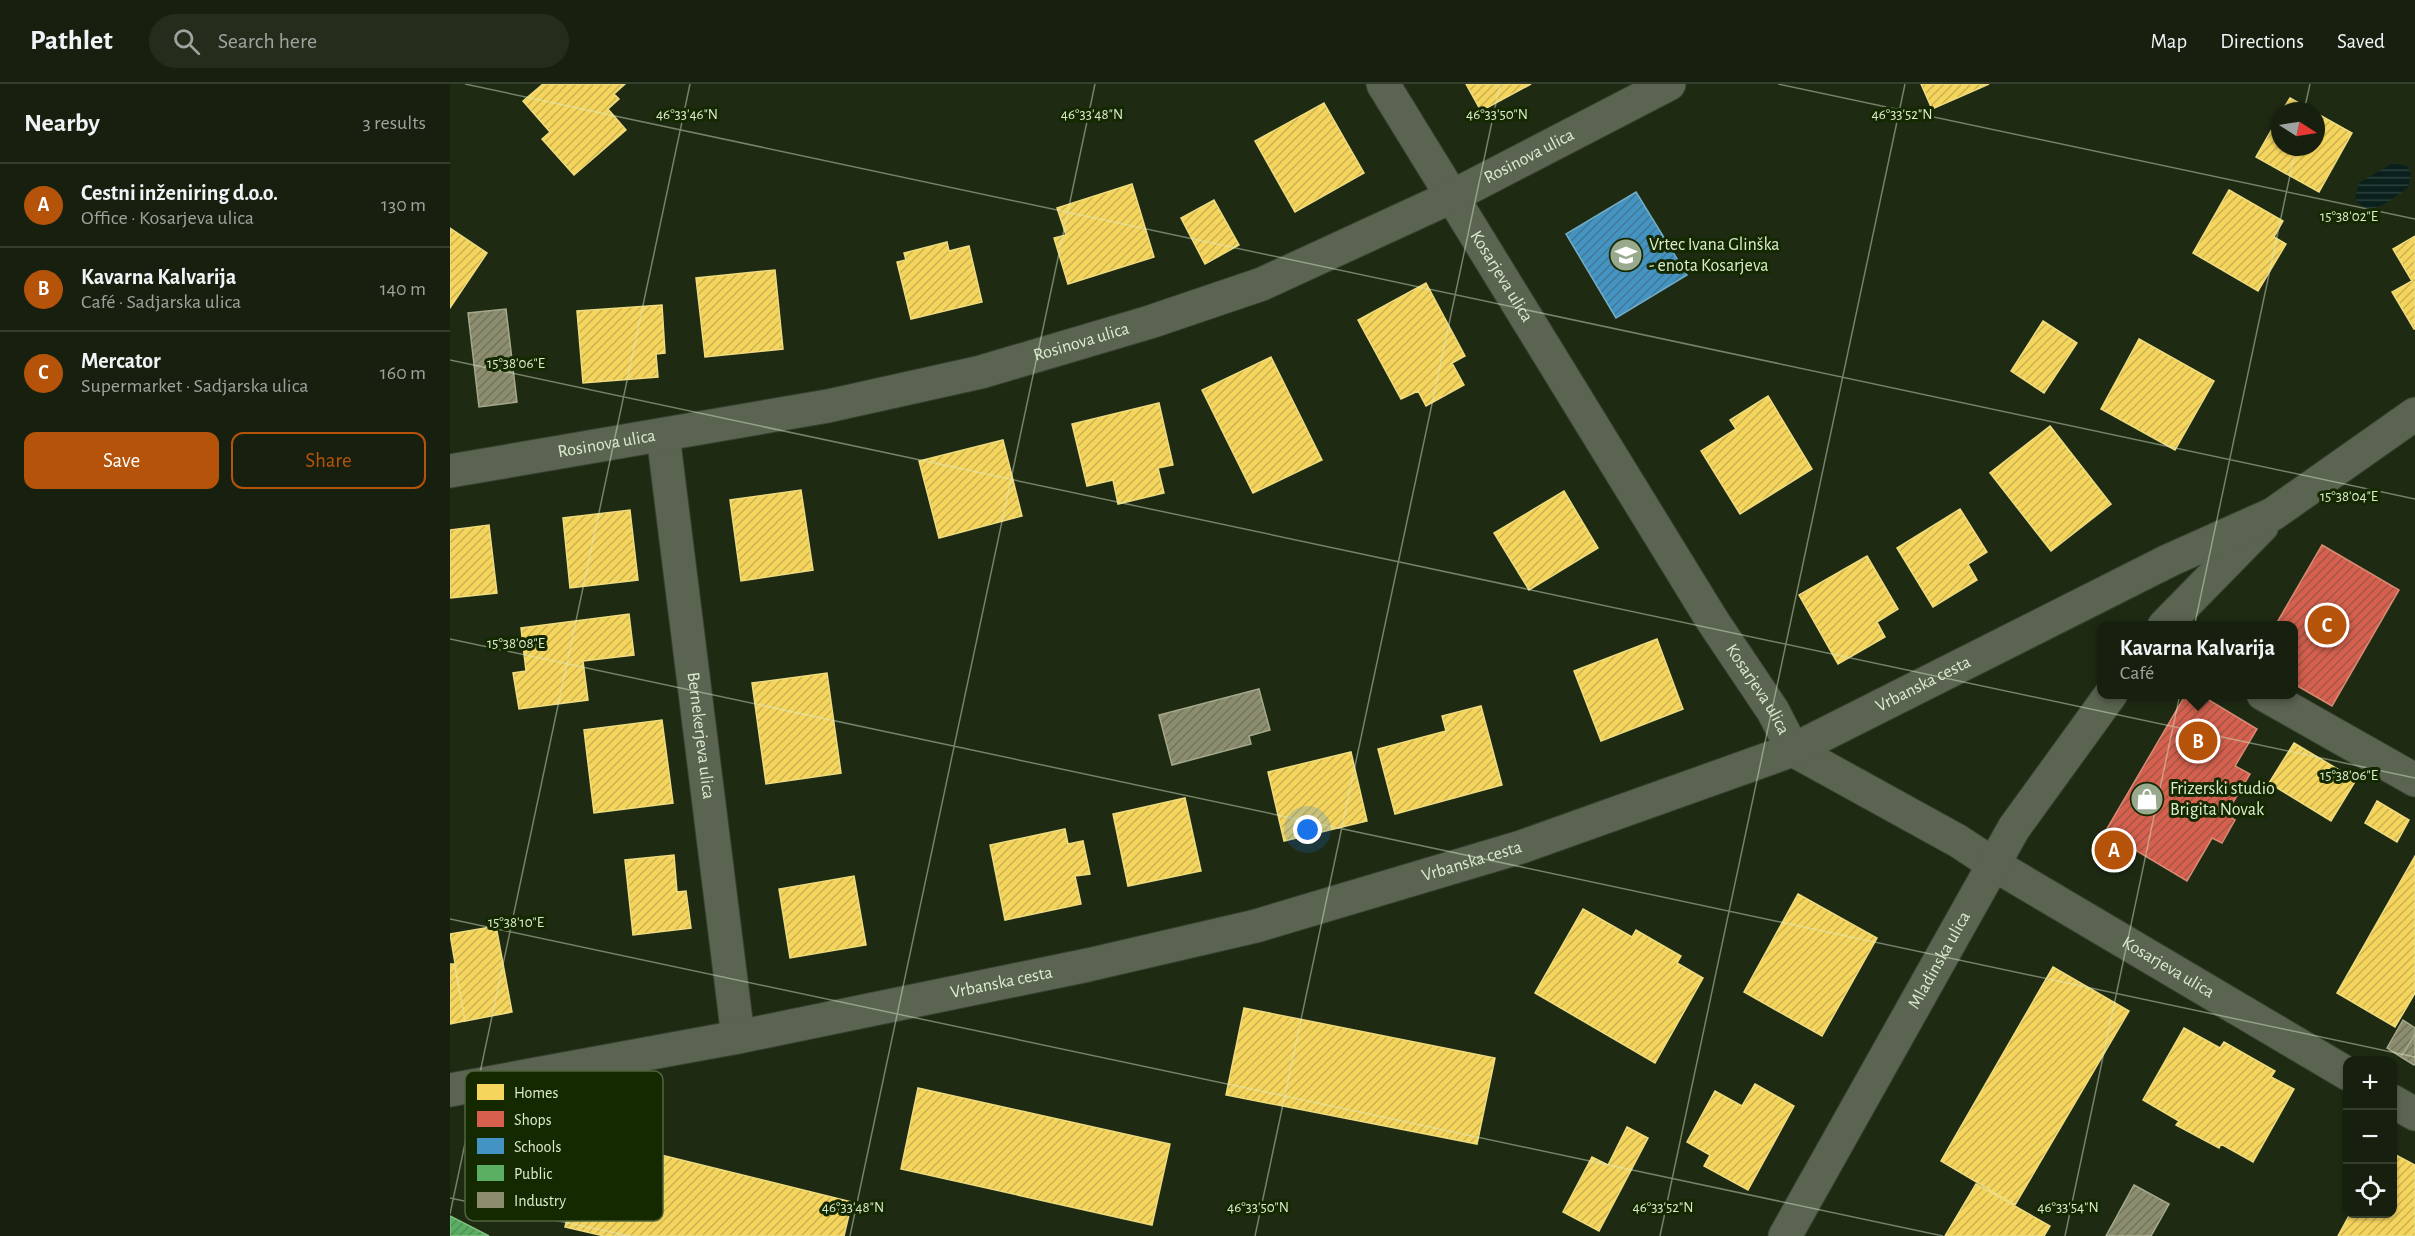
<!DOCTYPE html>
<meta charset="utf-8">
<style>
body{margin:0;font-family:"Alegreya Sans",sans-serif;background:#242d1c;color:#f1f3f6}
.controls{position:absolute;right:18px;bottom:18px;display:grid;overflow:hidden;border-radius:12px;box-shadow:0 2px 4px #0004}
.controls button{width:54px;height:54px;display:grid;place-items:center;padding:0;border:0;border-bottom:2px solid #363e2e;background:#17200e;color:#f1f3f6;font:30px sans-serif}
.compass{position:absolute;left:1821px;top:18px;width:54px;height:54px;border-radius:50%;background:#17200e;box-shadow:0 2px 4px #0004;rotate:102deg}
.you{position:absolute;left:858px;top:746px;width:21px;height:21px;margin:-15px;border:4px solid #fff;border-radius:50%;background:#1a73e8;box-shadow:0 0 0 9px #1a73e833}
.badge{display:grid;place-items:center;width:39px;height:39px;border-radius:50%;background:#b45309;color:#fff;font-size:20px;font-weight:700}
.pin{position:absolute;translate:-50% -50%;border:3px solid #fff;box-shadow:0 2px 6px #0006}
.popup{position:absolute;left:1647px;top:537px;width:201px;height:78px;box-sizing:border-box;display:grid;place-content:center;border-radius:12px;background:#17200e;filter:drop-shadow(0 2px 4px #0005);font-size:20px;white-space:nowrap;color:#9ea39e}
.popup b{font-size:22px;color:#f1f3f6}
.popup::after{content:'';position:absolute;left:50%;top:100%;margin-left:-12px;border:12px solid transparent;border-top-color:#17200e}
.list{margin:0;padding:0;list-style:none}
h2{display:flex;justify-content:space-between;align-items:center;height:78px;margin:0;padding:0 24px;font-size:26px}
h2 small{font-size:20px;font-weight:400;color:#9ea39e}
.list li{display:grid;grid-template-columns:39px 1fr auto;gap:18px;align-items:center;box-sizing:border-box;height:84px;padding:0 24px;border-top:2px solid #363e2e}
.list b{display:block;font-size:22px;white-space:nowrap}
.list p{margin:0;font-size:20px;white-space:nowrap;color:#9ea39e}
.list em{font-size:20px;font-style:normal;color:#9ea39e}
.actions{display:flex;gap:12px;padding:18px 24px}
.actions a{flex:1;padding:14px 0;border:2px solid #b45309;border-radius:12px;text-align:center;font-size:21px;color:#b45309}
.actions .main{background:#b45309;color:#fff}
.icon{flex:none;width:33px;height:33px;fill:none;stroke:currentColor;stroke-width:2;stroke-linecap:round;stroke-linejoin:round}
.map{position:relative;flex:none;width:1965px;height:1152px;overflow:hidden}
header{display:flex;align-items:center;gap:36px;box-sizing:border-box;height:84px;padding:0 30px;background:#17200e;border-bottom:2px solid #363e2e}
header strong{font-size:28px}
nav{display:flex;gap:33px;margin-inline-start:auto;font-size:21px}
.search{width:420px;height:54px;background:#242d1c;display:flex;align-items:center;gap:15px;box-sizing:border-box;padding:0 21px;border-radius:33px;color:#9ea39e;font-size:22px}
main{display:flex}
aside{flex:1;background:#17200e}
.map>svg:first-child{display:block}
.water{fill:url(#water-rules)}
.homes{fill:url(#homes-hatch);stroke:#eedc7e;stroke-width:1.5}
.shops{fill:url(#shops-hatch);stroke:#d88a74;stroke-width:1.5}
.schools{fill:url(#schools-hatch);stroke:#71aec7;stroke-width:1.5}
.public{fill:url(#public-hatch);stroke:#81c182;stroke-width:1.5}
.industry{fill:url(#industry-hatch);stroke:#a4a98b;stroke-width:1.5}
.lines{fill:none;stroke-linecap:round;stroke-linejoin:round}
.minor-casing{stroke:#394231;stroke-width:35}
.minor{stroke:#5a6450;stroke-width:33}
.ticks{fill:none;stroke:#dbedcf;stroke-width:1.5;stroke-opacity:0.45}
.labels{text-anchor:middle;dominant-baseline:central;stroke-width:6;stroke-linejoin:round;paint-order:stroke}
.street-label{font-size:18px;fill:#dbedcf;stroke:#152901}
.poi-label{font-size:18px;fill:#dbedcf;stroke:#152901;text-anchor:start}
.key{fill:#152901;stroke:#50643f;stroke-width:1.5}
.key-label{font-size:16px;fill:#dbedcf}
.ticks-label{font-size:15px;text-anchor:middle;fill:#dbedcf;stroke:#152901;stroke-width:6;stroke-linejoin:round;paint-order:stroke}
</style>
<header>
<strong>Pathlet</strong>
<div class="search"><svg class="icon" aria-label="search" viewBox="0 0 24 24"><circle cx="10" cy="10" r="6"/><path d="M15 15l6 6"/></svg>Search here</div>
<nav><a>Map</a><a>Directions</a><a>Saved</a></nav>
</header>
<main>
<aside>
<h2>Nearby<small>3 results</small></h2>
<ul class="list">
<li><span class="badge">A</span><div><b>Cestni inženiring d.o.o.</b><p>Office · Kosarjeva ulica</p></div><em>130 m</em></li>
<li><span class="badge">B</span><div><b>Kavarna Kalvarija</b><p>Café · Sadjarska ulica</p></div><em>140 m</em></li>
<li><span class="badge">C</span><div><b>Mercator</b><p>Supermarket · Sadjarska ulica</p></div><em>160 m</em></li>
</ul>
<div class="actions"><a class="main">Save</a><a>Share</a></div>
</aside>
<div class="map">
<svg width="1965" height="1152" viewBox="0 0 1965 1152">
<defs>
<pattern id="water-rules" width="6" height="5" patternUnits="userSpaceOnUse" patternTransform="scale(1.5)"><rect width="6" height="5" fill="#0a201d"/><path d="M0 2.5h6" fill="none" stroke="#2d413d"/></pattern>
<pattern id="homes-hatch" width="6" height="6" patternUnits="userSpaceOnUse" patternTransform="scale(1.5)"><rect width="6" height="6" fill="#f6d55c"/><path d="M-1 1l2-2M0 6l6-6M5 7l2-2" fill="none" stroke="#c9b254"/></pattern>
<pattern id="shops-hatch" width="6" height="6" patternUnits="userSpaceOnUse" patternTransform="scale(1.5)"><rect width="6" height="6" fill="#d6604d"/><path d="M-1 1l2-2M0 6l6-6M5 7l2-2" fill="none" stroke="#a25748"/></pattern>
<pattern id="schools-hatch" width="6" height="6" patternUnits="userSpaceOnUse" patternTransform="scale(1.5)"><rect width="6" height="6" fill="#4393c3"/><path d="M-1 1l2-2M0 6l6-6M5 7l2-2" fill="none" stroke="#437894"/></pattern>
<pattern id="public-hatch" width="6" height="6" patternUnits="userSpaceOnUse" patternTransform="scale(1.5)"><rect width="6" height="6" fill="#5aae61"/><path d="M-1 1l2-2M0 6l6-6M5 7l2-2" fill="none" stroke="#538f56"/></pattern>
<pattern id="industry-hatch" width="6" height="6" patternUnits="userSpaceOnUse" patternTransform="scale(1.5)"><rect width="6" height="6" fill="#8c8c6e"/><path d="M-1 1l2-2M0 6l6-6M5 7l2-2" fill="none" stroke="#72745d"/></pattern>
</defs>
<rect width="100%" height="100%" fill="#1f2a13"/>
<path class="water" d="M1943,79L1957,82L1961,90L1958,104C1942,114 1919,138 1905,114L1909,99Z"/>
<path class="homes" d="M93,0H175L164,10L169,15L158,25L176,46L124,91L92,55L100,48L73,17Z
M1016,0H1081L1031,27Z
M1471,0H1539L1482,25Z
M1840,14L1863,27H1832Z
M874,19L914,89L845,128L805,57Z
M1866,29L1902,49L1869,108L1806,73L1830,31V63H1866Z
M682,100L704,173L618,200L604,154L616,151L607,124Z
M1779,106L1833,137L1824,153L1836,160L1808,207L1743,169Z
M764,116L789,161L755,180L731,134Z
M0,144L37,169L0,224Z
M1965,152V245H1964L1942,208L1962,197L1943,165Z
M497,158L499,167L519,162L532,218L461,235L447,178L456,176L454,169Z
M325,186L333,265L255,273L246,194Z
M976,199L1015,272L1002,279L1014,301L976,322L968,307L951,315L908,236Z
M212,221L215,269L206,270L208,293L133,299L127,227Z
M1593,237L1627,259L1594,309L1561,287Z
M1689,255L1764,297L1725,366L1651,325Z
M821,273L872,376L803,409L752,306Z
M1318,312L1362,385L1290,430L1251,367L1286,345L1280,336Z
M709,319L723,381L708,384L714,409L668,420L663,396L637,402L622,340Z
M1600,342L1661,420L1601,467L1540,389Z
M553,356L572,432L489,454L469,377Z
M351,406L363,486L291,497L280,416Z
M1114,407L1148,464L1079,506L1044,449Z
M1510,425L1537,468L1518,480L1527,496L1483,523L1447,464Z
M180,426L188,496L120,504L113,434Z
M39,441L47,509L0,514V446Z
M1417,472L1448,525L1427,538L1435,553L1388,580L1349,511Z
M179,530L184,571L133,577L138,616L69,625L63,589L76,587L71,544Z
M1207,555L1233,625L1151,657L1124,587Z
M377,589L391,689L316,700L302,599Z
M1031,622L1052,701L945,730L928,665L996,647L992,632Z
M212,636L223,719L144,729L134,646Z
M1844,659L1906,696L1881,737L1819,699Z
M901,668L917,737L834,757L818,688Z
M735,714L751,787L678,802L663,730Z
M1927,717L1959,736L1947,758L1915,739Z
M615,745L618,760L633,757L640,790L625,792L631,820L555,836L540,761Z
M224,771L227,808L236,807L241,844L183,851L175,776Z
M1965,772V909L1945,943L1887,909Z
M404,792L416,861L340,874L329,805Z
M1348,810L1427,854L1372,952L1294,908Z
M1133,825L1182,853L1186,846L1231,872L1227,879L1253,894L1205,979L1085,909Z
M46,842L62,928L15,937L0,850Z
M0,880H4L15,937L0,940Z
M1603,883L1679,927L1565,1121L1491,1077Z
M794,924L1045,974L1027,1060L776,1011Z
M1734,944L1770,964L1774,958L1825,987L1821,993L1844,1005L1803,1078L1771,1060L1769,1064L1726,1041L1729,1037L1693,1016Z
M1305,1000L1344,1022L1298,1106L1254,1082L1260,1071L1237,1058L1265,1007L1292,1022Z
M468,1004L720,1060L702,1141L451,1085Z
M1177,1043L1198,1054L1149,1147L1113,1128L1142,1073L1158,1081Z
M146,1055L402,1118L394,1152H154L115,1143L135,1063L144,1065Z
M1942,1069L1965,1081V1152H1888L1900,1130H1942Z
M1526,1100L1600,1142L1594,1152H1495Z"/>
<path class="shops" d="M1872,461L1949,506L1882,622L1844,600V542H1825Z
M1736,610H1749L1807,645L1785,682L1800,690L1776,730L1785,736L1772,759L1762,754L1737,797L1655,748Z"/>
<path class="schools" d="M1186,108L1237,191L1166,234L1116,150Z"/>
<path class="public" d="M0,1132L39,1152H0Z"/>
<path class="industry" d="M56,225L67,318L29,323L18,229Z
M809,605L820,646L799,652L801,660L722,681L709,631Z
M1953,936L1965,944V950L1951,973L1937,964Z
M1965,950V980L1964,981L1951,973Z
M1684,1101L1719,1120L1701,1152H1656Z"/>
<g class="lines">
<g class="minor-casing">
<g id="minor">
<path id="s1" d="M933,0L1262,536L1323,627L1343,666L1508,757L1543,780L1898,990"/>
<path id="s2" d="M213,351L288,953"/>
<path id="s3" d="M0,387L378,322L531,288L700,238L812,200L1003,112L1219,0"/>
<path d="M1714,542L1812,442"/>
<path d="M1813,610L1965,696"/>
<path id="s4" d="M0,1006L288,953L638,881L806,842L1071,763L1343,666L1720,476L1823,430L1965,330"/>
<path d="M1942,1017L1965,1030"/>
<path id="s5" d="M1335,1152L1564,744L1661,610"/>
</g>
</g>
<use href="#minor" class="minor"/>
</g>
<path class="ticks" d="M15,0L1965,415M1328,0L1965,135M1854,27L1860,0M0,276L1965,694M0,555L1965,973M0,835L1493,1152M0,1114L180,1152M0,1130L240,0M400,1152L645,0M805,1152L1050,0M1210,1152L1455,0M1615,1152L1846,63"/>
<defs>
<g id="school-disc" transform="scale(1.725)"><circle r="9.5" fill="#99a98d" stroke="#152901"/><path d="M0-5L7-2L0 1L-7-2ZM-4 1L0 2.5L4 1V4Q0 6-4 4Z" fill="#fff"/></g>
<g id="shop-disc" transform="scale(1.725)"><circle r="9.5" fill="#99a98d" stroke="#152901"/><path d="M-5-2.5h2.3a2.7 3.5 0 0 1 5.4 0H5L5.5 6h-11ZM-1.5-2.5h3a1.5 2.3 0 0 0-3 0Z" fill="#fff"/></g>
</defs>
<g fill-rule="evenodd">
<use href="#school-disc" x="1176" y="171"/>
<use href="#shop-disc" x="1697" y="715"/>
</g>
<g class="labels">
<g class="street-label">
<text stroke="none"><textPath href="#s3" startOffset="1131">Rosinova ulica</textPath></text>
<text stroke="none"><textPath href="#s1" startOffset="226">Kosarjeva ulica</textPath></text>
<text stroke="none"><textPath href="#s3" startOffset="645">Rosinova ulica</textPath></text>
<text stroke="none"><textPath href="#s3" startOffset="159">Rosinova ulica</textPath></text>
<text stroke="none"><textPath href="#s4" startOffset="1534">Vrbanska cesta</textPath></text>
<text stroke="none"><textPath href="#s1" startOffset="712">Kosarjeva ulica</textPath></text>
<text stroke="none"><textPath href="#s2" startOffset="303">Bernekerjeva ulica</textPath></text>
<text stroke="none"><textPath href="#s4" startOffset="1048">Vrbanska cesta</textPath></text>
<text stroke="none"><textPath href="#s5" startOffset="316">Mladinska ulica</textPath></text>
<text stroke="none"><textPath href="#s1" startOffset="1216">Kosarjeva ulica</textPath></text>
<text stroke="none"><textPath href="#s4" startOffset="562">Vrbanska cesta</textPath></text>
</g>
<g class="poi-label">
<text x="1199" y="161">Vrtec Ivana Glinška<tspan x="1199" dy="21">- enota Kosarjeva</tspan></text>
<text x="1720" y="705">Frizerski studio<tspan x="1720" dy="21">Brigita Novak</tspan></text>
</g>
</g>
<rect x="15" y="987" width="198" height="150" rx="9" class="key"/>
<rect x="27" y="1000" width="27" height="16" fill="#f6d55c"/>
<rect x="27" y="1027" width="27" height="16" fill="#d6604d"/>
<rect x="27" y="1054" width="27" height="16" fill="#4393c3"/>
<rect x="27" y="1081" width="27" height="16" fill="#5aae61"/>
<rect x="27" y="1108" width="27" height="16" fill="#8c8c6e"/>
<g class="key-label">
<text x="64" y="1014">Homes</text>
<text x="64" y="1041">Shops</text>
<text x="64" y="1068">Schools</text>
<text x="64" y="1095">Public</text>
<text x="64" y="1122">Industry</text>
</g>
<g class="ticks-label">
<text x="237" y="35">46°33'46"N</text>
<text x="642" y="35">46°33'48"N</text>
<text x="1047" y="35">46°33'50"N</text>
<text x="1452" y="35">46°33'52"N</text>
<text x="1899" y="137">15°38'02"E</text>
<text x="66" y="284">15°38'06"E</text>
<text x="1899" y="417">15°38'04"E</text>
<text x="66" y="564">15°38'08"E</text>
<text x="1899" y="696">15°38'06"E</text>
<text x="66" y="843">15°38'10"E</text>
<text x="403" y="1128">46°33'48"N</text>
<text x="808" y="1128">46°33'50"N</text>
<text x="1213" y="1128">46°33'52"N</text>
<text x="1618" y="1128">46°33'54"N</text>
</g>
</svg>
<div class="controls">
<button>+</button>
<button>−</button>
<button><svg class="icon" aria-label="locate" viewBox="0 0 24 24"><circle cx="12" cy="12" r="6"/><path d="M12 2v4M12 18v4M2 12h4M18 12h4"/></svg></button>
</div>
<svg class="compass" viewBox="-18 -18 36 36"><path d="M0-13l5 13h-10z" fill="#e53935"/><path d="M0 13l5-13h-10z" fill="#9ea39e"/></svg>
<div class="you"></div>
<div class="pin badge" style="left:1664px;top:766px">A</div>
<div class="pin badge" style="left:1748px;top:657px">B</div>
<div class="popup"><b>Kavarna Kalvarija</b>Café</div>
<div class="pin badge" style="left:1877px;top:541px">C</div>
</div>
</main>
